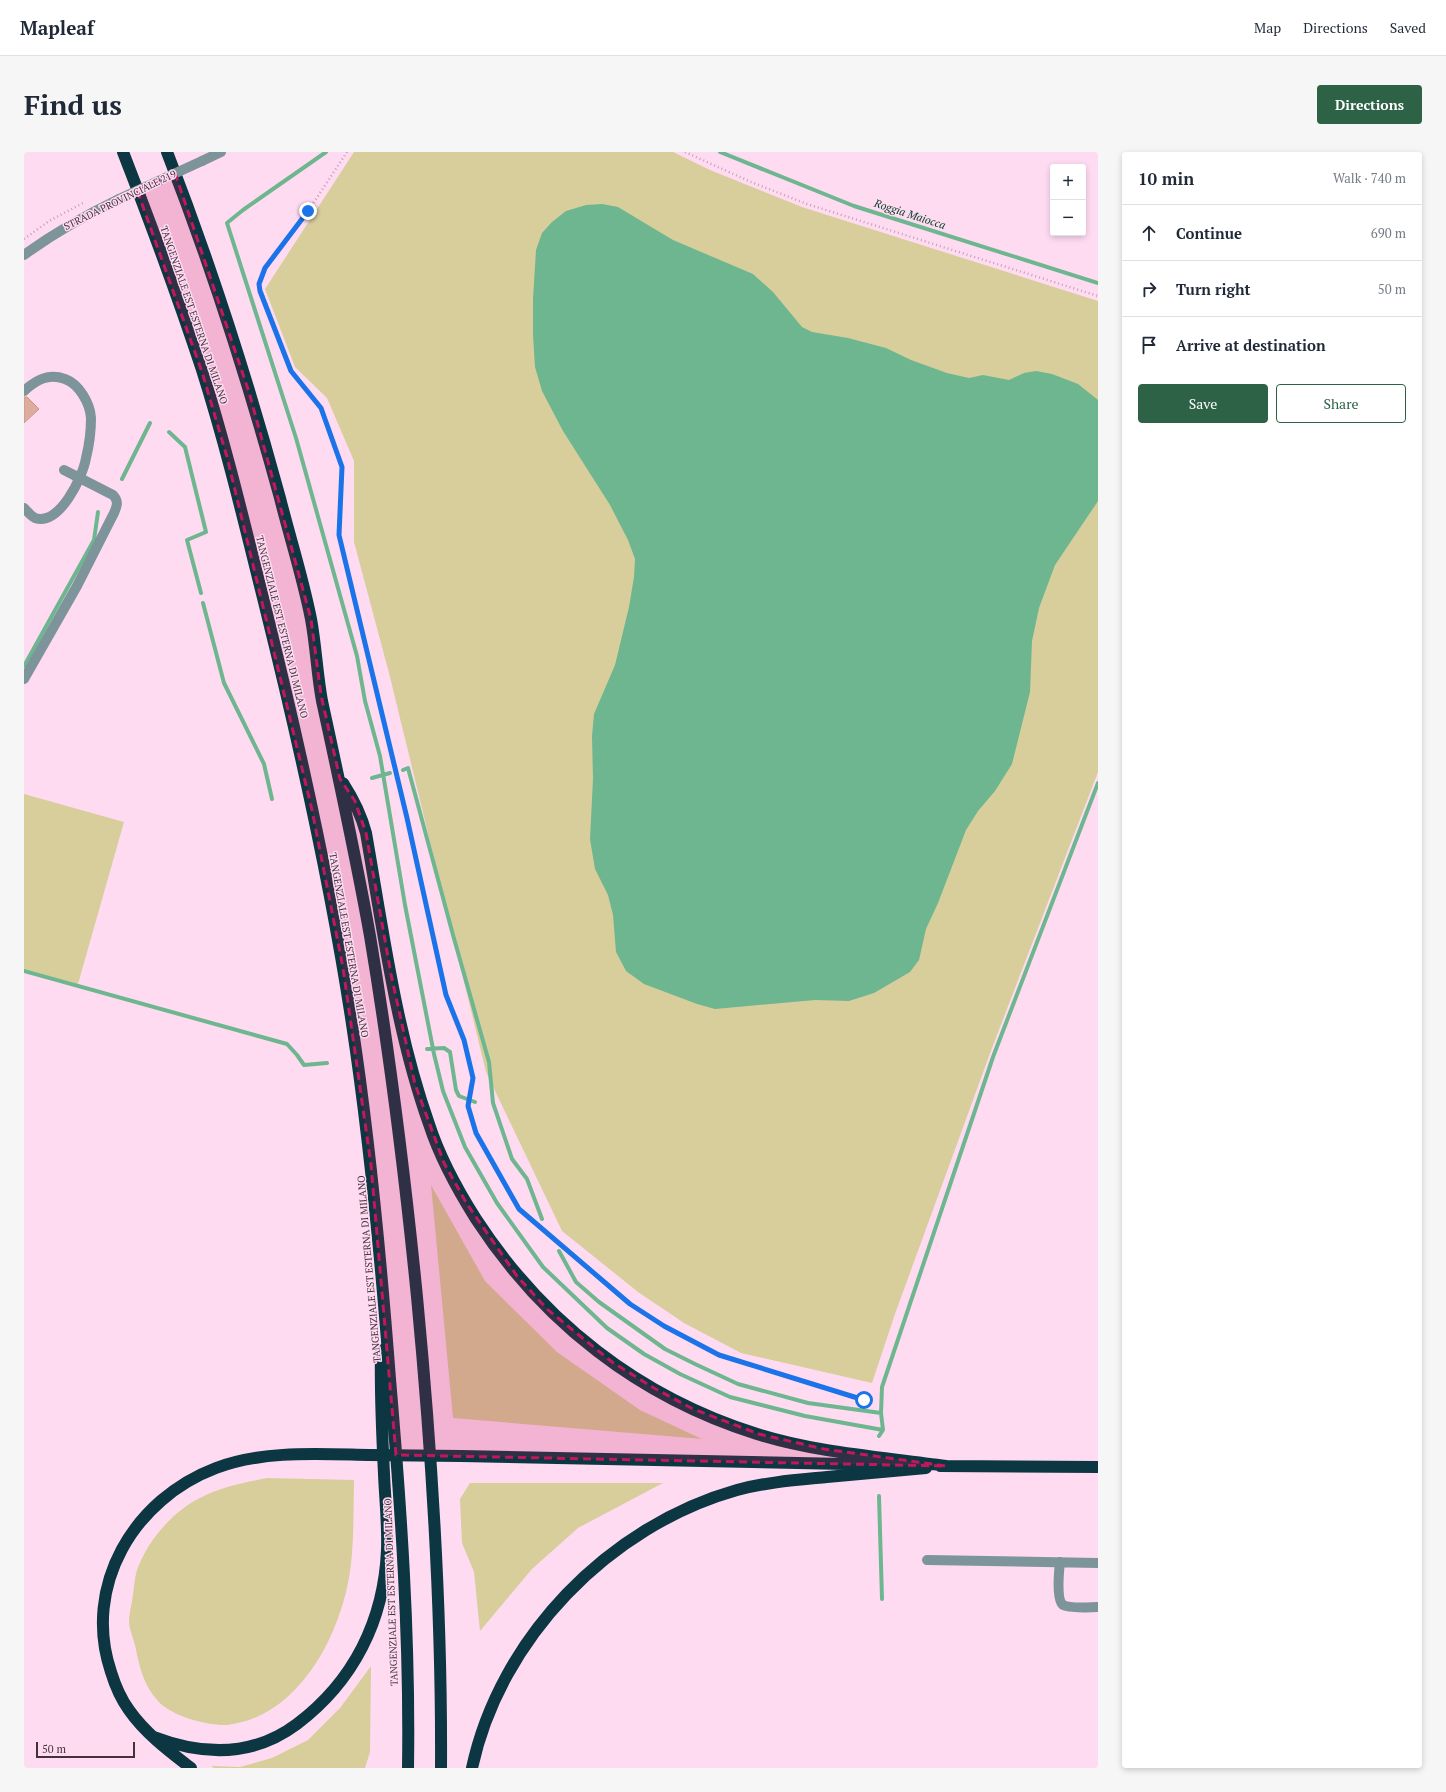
<!DOCTYPE html>
<meta charset="utf-8">
<style>
body{margin:0;font-family:"PT Serif",serif;background:#f6f6f7;color:#1f2937}
.controls{position:absolute;right:12px;top:12px;display:grid;overflow:hidden;border-radius:4px;box-shadow:0 2px 6px #0003}
.controls button{width:36px;height:36px;display:grid;place-items:center;padding:0;border:0;border-bottom:1px solid #e0e1e3;background:#fff;color:#1f2937;font:20px sans-serif}
.scale{position:absolute;left:12px;bottom:10px;width:99px;box-sizing:border-box;padding-left:4px;border:2px solid #43323d;border-top:0;font-size:11px;line-height:14px;white-space:nowrap;color:#43323d;-webkit-text-stroke:3px #ffdbf2;paint-order:stroke}
.stop{position:absolute;width:12px;height:12px;margin:-9px;border:3px solid #1a73e8;border-radius:50%;background:#fff}
.stop.end{background:#1a73e8;border-color:#fff;box-shadow:0 1px 4px #0008}
.list{margin:0;padding:0;list-style:none}
h2{display:flex;justify-content:space-between;align-items:center;height:52px;margin:0;padding:0 16px;font-size:17px}
h2 small{font-size:13px;font-weight:400;color:#747a83}
.list li{display:grid;grid-template-columns:26px 1fr auto;gap:12px;align-items:center;box-sizing:border-box;height:56px;padding:0 16px;border-top:1px solid #e0e1e3}
.list b{display:block;font-size:15px;white-space:nowrap}
.list em{font-size:13px;font-style:normal;color:#747a83}
.actions{display:flex;gap:8px;padding:12px 16px}
.actions a{flex:1;padding:9px 0;border:1px solid #2d6247;border-radius:4px;text-align:center;font-size:14px;color:#2d6247}
.actions .main{background:#2d6247;color:#fff}
.icon{flex:none;width:22px;height:22px;fill:none;stroke:currentColor;stroke-width:2;stroke-linecap:round;stroke-linejoin:round}
.map{position:relative;flex:none;width:1074px;height:1616px;overflow:hidden;border-radius:4px}
header{display:flex;align-items:center;gap:24px;box-sizing:border-box;height:56px;padding:0 20px;background:#fff;border-bottom:1px solid #e0e1e3}
header strong{font-size:19px}
nav{display:flex;gap:22px;margin-inline-start:auto;font-size:14px}
.intro{display:flex;align-items:center;justify-content:space-between;box-sizing:border-box;height:96px;padding:0 24px}
h1{margin:0;font-size:28px}
.button{padding:10px 18px;border-radius:4px;background:#2d6247;color:#fff;font-size:14px;font-weight:700}
main{display:flex;gap:24px;padding:0 24px}
aside{flex:1;background:#fff;border-radius:4px;box-shadow:0 2px 6px #0003}
.map>svg:first-child{display:block}
.green{fill:#d7ce9c}
.water{fill:#6eb68f}
.lines{fill:none;stroke-linecap:round;stroke-linejoin:round}
.stream{stroke:#6eb68f;stroke-width:4}
.building{fill:#ddac9c;stroke:#c59686}
.path{stroke:#c0a2b5;stroke-width:2.5;stroke-dasharray:1 3;stroke-linecap:butt}
.minor{stroke:#7d949b;stroke-width:10}
.highway{stroke:#0b3642;stroke-width:12}
.minor-bridge{stroke:#7d949b;stroke-width:10}
.highway-bridge{stroke:#0b3642;stroke-width:12}
.route{stroke:#1a73e8;stroke-width:5}
.marked{fill:#c2185b;fill-opacity:0.2;stroke:#c2185b;stroke-width:3;stroke-dasharray:8 5;stroke-linejoin:round}
.labels{text-anchor:middle;dominant-baseline:central;stroke-width:3;stroke-linejoin:round;paint-order:stroke}
.street-label{font-size:10px;fill:#43323d;stroke:#ffdbf2}
.water-label{font-size:11px;font-style:italic;fill:#044128;stroke:#ffdbf2}
</style>
<header>
<strong>Mapleaf</strong>
<nav><a>Map</a><a>Directions</a><a>Saved</a></nav>
</header>
<div class="intro"><h1>Find us</h1><a class="button">Directions</a></div>
<main>
<div class="map">
<svg width="1074" height="1616" viewBox="0 0 1074 1616">
<rect width="100%" height="100%" fill="#ffdbf2"/>
<path class="green" d="M330,0H649L686,18L778,55L1074,149V620L968,896L871,1162L848,1231L717,1201L660,1171L614,1140L538,1079L462,920L366,525L330,390V309L303,246L271,215L241,137Z
M0,642L100,670L54,832L0,817Z
M407,1033L461,1129L533,1200L616,1258L678,1287L429,1266Z
M243,1326L330,1328C329,1365 331,1404 322,1440C308,1498 268,1566 203,1573C184,1574 147,1564 134,1549C119,1533 115,1513 111,1493C109,1485 105,1477 105,1469C105,1463 107,1455 108,1449C110,1439 110,1428 113,1418C123,1390 147,1361 174,1347C196,1335 219,1331 243,1326Z
M446,1331H639L554,1376L508,1417L456,1479L450,1420L438,1391L436,1347Z
M347,1514L346,1600L341,1616H190L187,1614L216,1615L248,1606L284,1588L316,1556Z"/>
<path class="water" d="M578,52L594,55L649,88L729,122L749,140L778,175L788,180L824,186L862,196L887,208L923,221L945,226L959,223L985,228L1000,221L1012,219L1028,222L1054,232L1074,248V349L1031,413L1015,456L1008,489L1006,540L988,612L971,639L954,659L942,678L914,751L902,777L895,808L886,820L850,841L825,849L791,848L691,857L673,852L620,832L602,819L592,800L589,763L584,743L571,717L566,687L569,627L568,584L570,562L591,513L605,455L610,425L611,407L604,388L586,353L539,279L518,239L511,215L509,183V147L512,98L518,81L528,70L542,59L562,53Z"/>
<g class="lines">
<path class="stream" d="M302,0L219,58L203,71L272,286L333,504L341,549L356,604L381,753L410,902L419,939L441,995L473,1051L519,1115L583,1176L620,1202L656,1222L706,1245L781,1264L859,1278
M696,0L830,54L1074,131
M145,280L161,295L182,380L163,388L177,441
M98,327L126,271
M179,451L200,531L240,612L248,647
M0,514L70,388L74,360
M379,618L384,616L429,783L465,910L469,951L488,1007L503,1027L518,1067
M348,626L366,621
M0,819L263,892L273,903L280,913L303,911
M403,897L420,896L426,900L432,938L435,944L451,950
M535,1099L552,1130L575,1150L641,1197L671,1212L714,1232L784,1251L857,1261
M855,1284L859,1278L857,1261L858,1235L969,905L1074,631
M855,1344L858,1447"/>
</g>
<path class="building" d="M0,245H3L15,257L0,271Z"/>
<g class="lines">
<path class="path" d="M323,0L284,59L241,116L235,132L267,219L297,256L318,315L315,383L383,666L423,843L440,888L449,926L444,954L452,981L495,1057L606,1152L640,1174L695,1203L840,1248
M661,0L727,30L783,52L1074,144
M0,87L25,69L61,50"/>
<path class="minor" d="M178,9L197,0
M0,103C30,81 62,63 95,47
M0,239C12,228 24,221 41,227C55,232 66,251 67,266C67,278 65,294 62,306C59,324 36,374 11,366C7,364 3,359 0,356
M0,527L53,434L90,361C93,354 95,349 89,343L40,318
M903,1408L1074,1411
M1036,1410C1035,1419 1032,1448 1039,1453C1046,1457 1066,1455 1074,1455"/>
<path class="highway" d="M99,0C127,72 154,145 178,218C203,297 222,378 242,458C276,595 307,733 328,872C346,990 357,1108 366,1227C377,1356 386,1486 384,1616
M143,0C187,113 224,229 256,346C266,386 279,426 287,467C292,494 293,522 298,549C315,627 332,705 346,784C366,904 381,1024 393,1145C408,1302 418,1458 417,1616
M319,631C330,648 337,662 342,681C359,778 372,879 405,972C416,1006 433,1037 452,1067C519,1170 615,1245 733,1282C793,1301 860,1305 922,1314
M437,1304L869,1313
M916,1314L1074,1315
M130,1585C180,1604 229,1605 273,1572C330,1529 360,1468 363,1398C364,1373 361,1347 360,1322C358,1281 356,1240 357,1198
M167,1616C145,1599 121,1581 105,1558C97,1547 91,1533 87,1520C58,1434 110,1347 192,1316C240,1298 295,1302 345,1303
M448,1616C476,1486 585,1374 713,1338C743,1330 772,1328 803,1325C836,1322 869,1319 902,1316"/>
<path class="minor-bridge" d="M95,47L178,9"/>
<path class="highway-bridge" d="M345,1303L437,1304"/>
</g>
<g class="lines">
<path class="route" d="M284,59L241,116L235,132L236,139L267,219L297,256L318,315L315,383L383,666L422,843L440,888L449,926L444,954L452,981L495,1057L606,1152L640,1174L695,1203L840,1248"/>
</g>
<path class="marked" d="M151,21L225,240L287,467L297,543L316,627L331,649L342,681L367,822L391,932L420,1011L443,1052L493,1124L523,1157L588,1210L630,1236L669,1257L735,1282L800,1297L922,1314L372,1303L347,1013L319,816L288,658L203,305L178,220L113,38Z"/>
<g class="labels">
<g class="street-label">
<text transform="translate(96 48) rotate(-26)">STRADA PROVINCIALE 219</text>
<text transform="translate(170 163) rotate(71)">TANGENZIALE EST ESTERNA DI MILANO</text>
<text transform="translate(258 475) rotate(76)">TANGENZIALE EST ESTERNA DI MILANO</text>
<text transform="translate(325 793) rotate(80)">TANGENZIALE EST ESTERNA DI MILANO</text>
<text transform="translate(345 1117) rotate(-95)">TANGENZIALE EST ESTERNA DI MILANO</text>
<text transform="translate(367 1440) rotate(-92)">TANGENZIALE EST ESTERNA DI MILANO</text>
</g>
<g class="water-label">
<text transform="translate(886 62) rotate(18)">Roggia Maiocca</text>
</g>
</g>
</svg>
<div class="controls">
<button>+</button>
<button>−</button>
</div>
<div class="scale">50 m</div>
<div class="stop" style="left:840px;top:1248px"></div>
<div class="stop end" style="left:284px;top:59px"></div>
</div>
<aside>
<h2>10 min<small>Walk · 740 m</small></h2>
<ul class="list">
<li><svg class="icon" aria-label="ahead" viewBox="0 0 24 24"><path d="M12 20V5M6 11l6-6 6 6"/></svg><div><b>Continue</b></div><em>690 m</em></li>
<li><svg class="icon" aria-label="right" viewBox="0 0 24 24"><path d="M7 20v-9h11M14 6l5 5-5 5"/></svg><div><b>Turn right</b></div><em>50 m</em></li>
<li><svg class="icon" aria-label="arrive" viewBox="0 0 24 24"><path d="M6 21V4h12l-3 4 3 4H6"/></svg><div><b>Arrive at destination</b></div></li>
</ul>
<div class="actions"><a class="main">Save</a><a>Share</a></div>
</aside>
</main>
